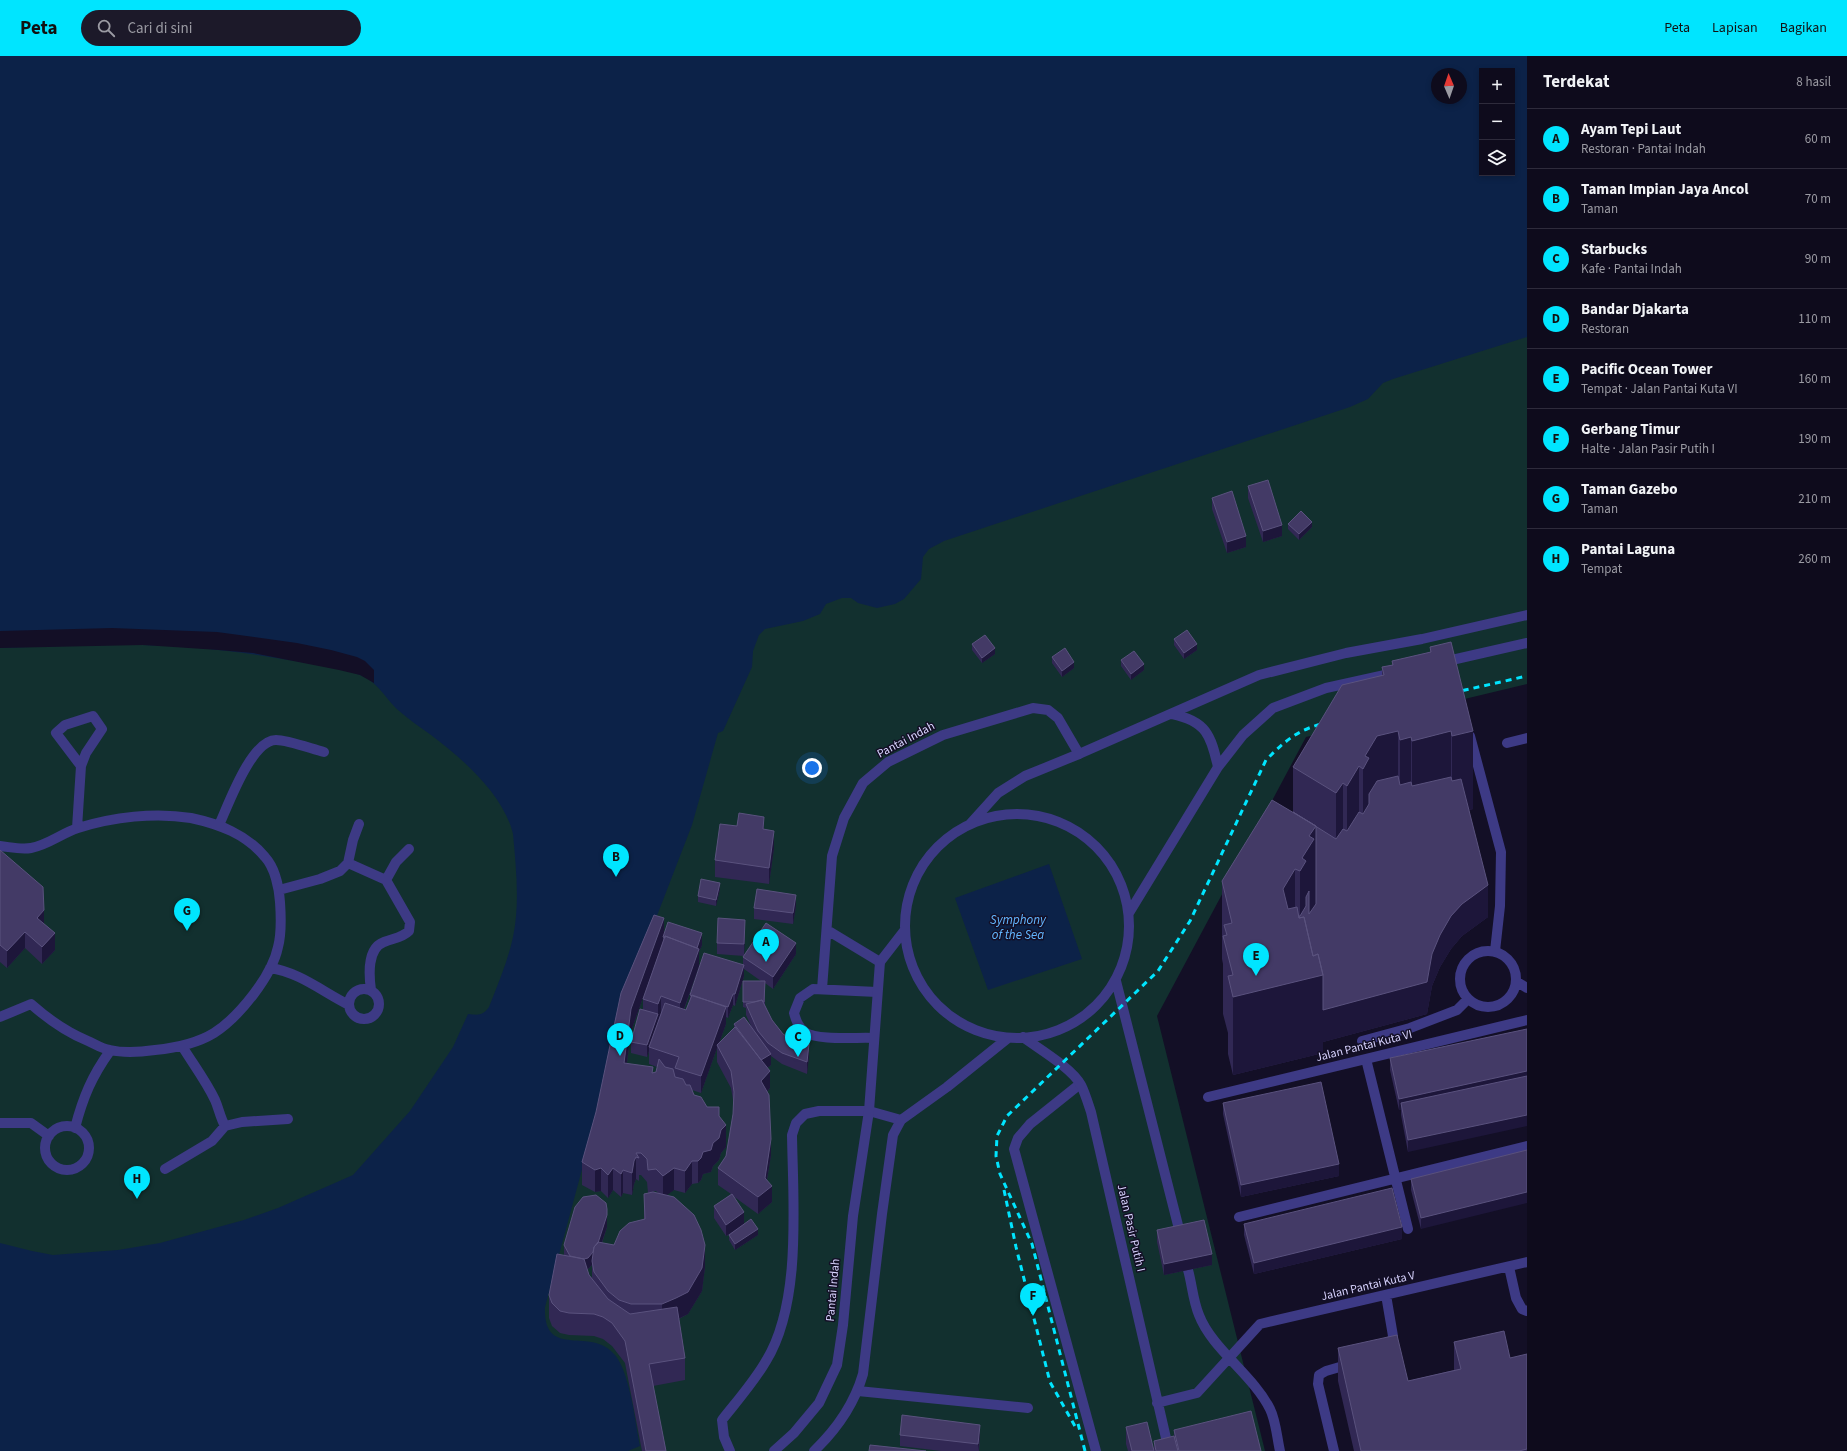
<!DOCTYPE html>
<html lang="id">
<meta charset="utf-8">
<style>
body{margin:0;font-family:"Source Sans 3",sans-serif;background:#1c1929;color:#f1f3f6}
.controls{position:absolute;right:12px;top:12px;display:grid;overflow:hidden;border-radius:0px;box-shadow:0 2px 6px #0003}
.controls button{width:36px;height:36px;display:grid;place-items:center;padding:0;border:0;border-bottom:1px solid #2e2b3b;background:#0e0b1c;color:#f1f3f6;font:20px sans-serif}
.compass{position:absolute;left:1431px;top:12px;width:36px;height:36px;border-radius:50%;background:#0e0b1c;box-shadow:0 2px 6px #0003;rotate:358deg}
.you{position:absolute;left:812px;top:712px;width:14px;height:14px;margin:-10px;border:3px solid #fff;border-radius:50%;background:#1a73e8;box-shadow:0 0 0 6px #1a73e833}
.badge{display:grid;place-items:center;width:26px;height:26px;border-radius:50%;background:#00e5ff;color:#111;font-size:13px;font-weight:700}
.pin{position:absolute;translate:-50% -33px;filter:drop-shadow(0 1px 2px #0008)}
.pin::after{content:'';position:absolute;top:21px;width:14px;height:12px;background:inherit;clip-path:polygon(0 0,100% 0,50% 100%)}
.list{margin:0;padding:0;list-style:none}
h2{display:flex;justify-content:space-between;align-items:center;height:52px;margin:0;padding:0 16px;font-size:17px}
h2 small{font-size:13px;font-weight:400;color:#9b9ba3}
.list li{display:grid;grid-template-columns:26px 1fr auto;gap:12px;align-items:center;box-sizing:border-box;height:60px;padding:0 16px;border-top:1px solid #2e2b3b}
.list b{display:block;font-size:15px;white-space:nowrap}
.list p{margin:0;font-size:13px;white-space:nowrap;color:#9b9ba3}
.list em{font-size:13px;font-style:normal;color:#9b9ba3}
.icon{flex:none;width:22px;height:22px;fill:none;stroke:currentColor;stroke-width:2;stroke-linecap:round;stroke-linejoin:round}
.map{position:relative;flex:none;width:1527px;height:1395px;overflow:hidden}
header{display:flex;align-items:center;gap:24px;box-sizing:border-box;height:56px;padding:0 20px;background:#00e5ff;color:#111}
header strong{font-size:19px}
nav{display:flex;gap:22px;margin-inline-start:auto;font-size:14px}
.search{width:280px;height:36px;background:#1c1929;display:flex;align-items:center;gap:10px;box-sizing:border-box;padding:0 14px;border-radius:22px;color:#9b9ba3;font-size:15px}
main{display:flex}
aside{flex:1;background:#0e0b1c}
.map>svg:first-child{display:block}
.green{fill:#12302f;fill-rule:evenodd}
.water{fill:#0c2248;fill-rule:evenodd}
.pier{fill:#130f26}
.lines{fill:none;stroke-linecap:round;stroke-linejoin:round}
.service{stroke:#3d3a85;stroke-width:10}
.minor{stroke:#3d3a85;stroke-width:10}
.tertiary{stroke:#3d3a85;stroke-width:10}
.rail{stroke:#00e5ff;stroke-width:3;stroke-dasharray:6 5;stroke-linecap:butt}
.wall{fill:#312854;fill-rule:evenodd}
.shaded-wall{fill:#1d163a}
.building{fill:#433a66;stroke:#5a527e}
.labels{text-anchor:middle;dominant-baseline:central;stroke-width:3;stroke-linejoin:round;paint-order:stroke}
.street-label{font-size:12px;fill:#d9d4ff;stroke:#130f26}
.water-label{font-size:13px;font-style:italic;fill:#62b6ff;stroke:#130f26}
</style>
<header>
<strong>Peta</strong>
<div class="search"><svg class="icon" aria-label="search" viewBox="0 0 24 24"><circle cx="10" cy="10" r="6"/><path d="M15 15l6 6"/></svg>Cari di sini</div>
<nav><a>Peta</a><a>Lapisan</a><a>Bagikan</a></nav>
</header>
<main>
<div class="map">
<svg width="1527" height="1395" viewBox="0 0 1527 1395">
<rect width="100%" height="100%" fill="#130f26"/>
<path class="green" d="M0,0H1527V628L1306,681L1157,960L1265,1395H0ZM1482,15H1512V117H1482ZM1437,18H1461V42H1437Z"/>
<path class="water" d="M0,0H1527V281L1393,323L1383,327L1368,343L1350,351L944,485L929,493L923,501L921,523L904,543L895,548L877,552L858,547L851,542H842L826,548L820,558L803,565L765,573L759,579L753,595L752,611L723,675L718,677L692,769L614,971L591,1080L545,1251C543,1305 591,1269 615,1299C630,1317 635,1366 640,1390L628,1395H0V1187L32,1195L53,1199L118,1194L160,1187L244,1164L278,1152L353,1119L410,1055L453,991L468,958C478,959 483,960 489,951C498,928 508,905 513,881C520,848 516,811 513,778C504,739 462,702 431,679C420,671 408,663 398,654C385,642 378,626 360,619C341,611 316,609 295,605C245,596 193,590 142,589C95,588 47,591 0,592ZM1482,15H1512V117H1482ZM1437,18H1461V42H1437Z
M1049,808L1082,903L988,934L955,842Z"/>
<path class="pier" d="M112,572L217,576L297,587L331,594L357,601L365,605L374,614V627L360,619L339,614L253,597L219,594L143,589L0,592V575Z"/>
<g class="lines">
<path class="service" d="M1470,680L1501,796L1500,850L1495,895
M219,769C228,750 251,684 276,684C288,684 312,693 324,696
M77,772L81,710L86,697L102,673L93,660L65,669L56,677L81,710
M0,790C10,791 21,794 31,792C48,789 62,777 78,772C113,761 155,756 191,762C219,768 246,778 265,801C275,812 279,832 280,846C281,860 282,876 278,891C272,920 239,961 214,977C196,988 175,992 155,994C141,996 123,997 110,994C102,993 95,988 88,985C66,976 49,964 31,948L0,961
M348,807L386,824L410,866L409,875C402,882 394,882 384,886C367,892 369,920 371,934
M386,824L396,806L409,793
M279,834L320,823L340,815L348,807L353,784L359,768
M827,874L880,906
M1460 923a28 28 0 1 1 56 0a28 28 0 1 1-56 0Z
M270,912C299,916 323,936 349,949
M1517,926L1527,932
M822,933L832,800L844,762L863,727L888,706L943,679L1033,652L1048,654L1058,662L1079,698
M349 948a15 15 0 1 1 30 0a15 15 0 1 1-30 0Z
M874,982C857,981 818,985 805,976C798,971 796,964 794,957L800,942L813,933L877,936
M1362,985L1410,972L1457,954L1468,943
M182,990C193,1008 206,1025 215,1044C219,1053 220,1061 225,1070
M0,1067H31L49,1080
M45 1092a22 22 0 1 1 44 0a22 22 0 1 1-44 0Z
M75,1072C83,1041 92,1020 110,995
M165,1113L212,1085L225,1070L242,1066L288,1063
M1509,1211L1516,1242L1522,1253L1527,1255
M1386,1239L1393,1280L1390,1292
M1229,1302L1260,1268L1527,1206
M858,1335L1028,1352
M730,1395L724,1381L722,1364C737,1345 754,1326 766,1305C802,1247 793,1146 792,1079L796,1067L805,1058L819,1055H869L901,1064
M1334,1395L1318,1328L1319,1319L1326,1315L1350,1308"/>
<path class="minor" d="M1507,687L1527,682
M1366,1003L1408,1173
M1080,1028L1030,1068L1018,1082L1014,1093L1096,1395
M1208,1041L1527,964
M1239,1161L1527,1090"/>
<path class="tertiary" d="M1443,606L1527,587
M1172,658C1206,665 1211,679 1218,711
M905 870a112 112 0 1 1 224 0a112 112 0 1 1-224 0Z
M970,768L998,737L1025,720L1079,698L1259,619L1346,597L1422,583L1527,559
M1129,857L1218,711L1243,679L1273,652L1326,632L1394,617
M1116,925L1181,1181
M1023,981C1039,993 1072,1012 1081,1029C1085,1037 1088,1047 1091,1056L1169,1395
M1188,1214C1192,1228 1193,1245 1199,1259C1212,1293 1253,1319 1270,1353C1276,1365 1277,1382 1280,1395
M1157,1347L1197,1337L1229,1302
M774,1395L794,1377L819,1347L837,1309L843,1269L853,1160L869,1055L880,906L904,875
M814,1395C837,1373 854,1349 863,1318L882,1158L893,1079L901,1064L947,1031L1008,982"/>
<path class="rail" d="M1452,637L1527,620
M1004,1134L1016,1191L1050,1326L1076,1372
M1085,1395L1032,1188L1000,1118L996,1100L997,1080L1007,1060L1158,915L1190,865L1266,704C1288,682 1299,673 1329,666"/>
</g>
<path class="wall" d="M1248,430L1282,480L1263,486L1248,442Z
M1212,442L1246,491L1227,497L1212,453Z
M1288,468L1312,471L1299,484L1288,473Z
M1174,583L1197,594L1184,603L1174,589Z
M972,588L995,598L982,607L972,594Z
M1430,591L1473,753L1469,754L1488,861L1462,880L1451,893L1440,911L1432,930L1427,958L1323,986V997L1233,1019L1228,998V977L1223,958V908L1222,903V825L1293,756V711L1382,620V611L1392,609V605L1430,596Z
M1052,601L1074,612L1062,621L1052,607Z
M1121,604L1144,614L1131,624L1121,610Z
M764,774L774,792L769,828L715,821V804Z
M0,794L44,868L55,894L42,908L25,892L7,912L0,906Z
M720,833L716,850L698,846V840Z
M796,850L793,868L754,863V852Z
M745,875L744,900L717,898V887Z
M664,879L702,889L699,896V910L684,954H686L690,943V939L743,909V901L796,898L773,933L765,927V949L772,964L783,978L809,1000L807,1018L782,1008L771,1000V1009L767,1012L770,1032L767,1036L771,1099L767,1124L772,1146L758,1158L733,1140L744,1168L758,1179L735,1194L729,1184V1179L726,1180L714,1162V1150L731,1138L718,1129V1112L726,1100L733,1058L734,1050L731,1032L717,1006V992L701,1037L692,1034L694,1039L707,1051L719,1060L726,1091L721,1097L719,1104L713,1110L711,1116L703,1118L701,1124L698,1127L692,1128L685,1137L674,1134L666,1139L705,1211L702,1235L688,1258L679,1263L685,1302V1324L653,1330L666,1395H642L625,1307L612,1290L603,1283L594,1280L569,1279L560,1277L552,1270L549,1262V1239L564,1199V1189L607,1171L602,1187L614,1189L644,1163V1138L658,1137L656,1135L648,1137L647,1126L641,1119H639V1125L636,1123L634,1128L632,1139L623,1137L621,1141L613,1134L608,1142L601,1135L595,1136L582,1129V1106ZM654,911L643,943V954L631,986V997L647,1001L649,995V1008L657,1011L656,1016L653,1017L627,1007L631,975ZM744,913L761,925H743V951L746,952V959L751,970L734,968V972L719,987L726,968V961L728,962L733,949L735,950L744,920ZM592,1209V1222L589,1219L587,1213H588Z
M1527,973L1408,1096L1401,1059V1054H1399L1390,1014V1002Z
M1223,1047L1339,1120L1241,1141L1223,1058Z
M1527,1094L1421,1173L1411,1134V1123Z
M1244,1168L1402,1183L1254,1218L1244,1179Z
M1157,1174L1212,1209L1164,1219L1157,1186Z
M1454,1286L1510,1302L1527,1395H1354L1338,1325V1292L1408,1325L1454,1314Z
M1126,1371L1154,1392V1385L1174,1380V1374L1261,1395H1128L1126,1388Z
M900,1379L980,1380L979,1395H941L900,1390Z"/>
<path class="shaded-wall" d="M1312,466V471L1299,484V478Z
M1282,469V480L1263,486V475Z
M1246,480V491L1227,497V486Z
M1197,588V594L1184,603V597Z
M995,592V598L982,607V602Z
M1074,606V612L1062,621V615Z
M1144,608V614L1131,624V618Z
M1398,675V753L1363,790V713L1365,700L1377,680Z
M1451,675V753L1412,763V685Z
M1473,675V753L1452,758V680Z
M1411,681V759L1400,761V684Z
M1359,710V788L1347,808V730Z
M1343,727V805L1336,815V737Z
M764,761V778L763,773Z
M1316,770V848L1314,851V828V861L1300,893V815L1302,802L1309,780Z
M774,775V792L769,828V812Z
M1295,813V891L1323,919L1432,898L1440,879L1451,860L1462,848L1488,829V861L1462,880L1451,893L1440,911L1432,930L1427,958L1323,986V997L1233,1019V941L1283,833Z
M720,827V833L716,850V844Z
M796,839V850L793,868V857Z
M44,854V871L37,862Z
M664,862V882L663,881V886L631,975L624,1029V1007L631,953Z
M745,864V875L744,900V888Z
M25,876V892L7,912V895Z
M55,877V894L42,908V891Z
M702,877V889L699,896V910L680,964V947Z
M796,887V898L773,933V921Z
M744,909V920L735,950V938Z
M733,938V949L728,962V951Z
M661,940V957L658,965V948Z
M726,951V968L718,990L717,989V992L701,1037V1020Z
M658,958V969L649,991V995L647,1001V989Z
M809,988V1000L807,1018V1006Z
M771,998V1009L760,1017V1005Z
M770,1015V1032L761,1042V1025Z
M1527,1015V1026L1401,1047V1054H1399V1043Z
M1527,1059V1070L1408,1096V1084Z
M726,1069V1091L721,1097L719,1104L713,1110L711,1116L703,1118L701,1124L698,1127V1105L703,1096L713,1087L721,1074Z
M771,1083V1099L765,1135L772,1130V1146L758,1158V1141L765,1122Z
M636,1101V1123L634,1128L632,1139V1117L634,1105Z
M692,1105V1128L685,1137V1115Z
M1339,1108V1120L1241,1141V1129Z
M601,1112V1135L595,1136V1114Z
M613,1112V1134L608,1142V1119Z
M674,1112V1134L663,1142V1120Z
M623,1114V1137L621,1141V1118Z
M1527,1136V1147L1421,1173V1162Z
M607,1153V1171L596,1203L592,1205V1209L588,1213L582,1215V1204Z
M744,1156V1168L726,1180V1169Z
M1402,1171V1183L1254,1218V1207Z
M758,1173V1179L735,1194V1188Z
M705,1189V1211L702,1235L688,1258L676,1264L662,1270V1248Z
M1212,1198V1209L1164,1219V1208Z
M980,1369V1380L978,1395V1388Z"/>
<path class="building" d="M1268,424L1282,469L1263,475L1248,430Z
M1232,435L1246,480L1227,486L1212,442Z
M1301,455L1312,466L1299,478L1288,468Z
M1187,574L1197,588L1184,597L1174,583Z
M985,579L995,592L982,602L972,588Z
M1451,586L1473,675L1452,680L1451,675L1412,685L1411,681L1400,684L1398,675L1377,680L1365,700L1369,702L1363,713L1359,710L1347,730L1343,727L1336,737L1293,711L1342,629L1384,619L1382,611L1393,609L1392,605L1431,596L1430,591Z
M1065,592L1074,606L1062,615L1052,601Z
M1134,595L1144,608L1131,618L1121,604Z
M1398,720L1400,729L1411,726L1412,730L1451,721L1452,725L1461,723L1488,829L1462,848L1451,860L1440,879L1432,898L1427,926L1323,954V919L1318,898L1313,900L1304,861L1299,862V860H1300L1306,850V841L1309,835V858L1316,848V770L1293,756L1336,783L1343,773L1347,775L1359,756L1363,758L1369,748V738L1377,725Z
M1272,744L1316,770L1309,780L1314,783L1302,802L1306,805L1300,815L1295,813L1283,833L1288,853L1297,851L1299,862L1304,861L1313,900L1318,898L1323,919L1233,941L1228,920L1233,919L1223,880L1227,879L1224,869L1232,867L1222,825Z
M739,757L764,761L763,773L774,775L769,812L715,804L720,768L737,770Z
M0,794L43,831L44,854L37,862L55,877L42,891L25,876L7,895L0,889Z
M701,823L720,827L716,844L698,840Z
M757,833L796,839L793,857L754,852Z
M654,859L664,862L631,953L624,1007L653,1011L652,1017L656,1016L659,1003L665,1011L673,1013L675,1021L683,1023L686,1029H690L694,1039L701,1041L707,1051H719V1060L726,1069L721,1074L719,1082L713,1087L711,1094L703,1096L701,1102L698,1105H692L685,1115L674,1112L663,1120L656,1113L648,1114L647,1103L641,1097H636L639,1102L636,1101L634,1105L632,1117L623,1114L621,1118L613,1112L608,1119L601,1112L595,1114L582,1106L596,1056L621,937Z
M718,862L745,864L744,888L717,887Z
M668,866L702,877L697,892L665,880V882L663,881Z
M766,867L796,887L773,921L743,901Z
M665,880L699,893L680,947L661,940L658,948L643,943Z
M704,897L744,909L735,938H733L728,951L690,939Z
M743,925H765L764,946H763L762,944L754,946H743Z
M692,939L726,951L701,1020L675,1012L679,1001L649,991L665,947L686,954Z
M762,944L772,964L783,978L793,984L809,988L807,1006L782,997L768,987L758,975L746,948Z
M640,953L658,958L647,989L631,986Z
M744,961L771,998L761,1004L734,968Z
M735,971L770,1015L761,1025L769,1039L771,1083L765,1122L772,1130L758,1141L718,1112L726,1100L733,1058L734,1036L731,1015L717,989Z
M1527,973V1015L1399,1043L1390,1002Z
M1527,1020V1059L1408,1084L1401,1047Z
M1321,1026L1339,1108L1241,1129L1223,1047Z
M1527,1094V1136L1421,1162L1411,1123Z
M1392,1132L1402,1171L1254,1207L1244,1168Z
M653,1136L674,1141L694,1159L701,1174L705,1189L702,1212L688,1236L676,1242L662,1248H631L619,1244L608,1235L594,1216L592,1205L594,1191L598,1186L614,1189L620,1175L629,1167L645,1163L644,1138Z
M732,1138L744,1156L726,1169L714,1150Z
M596,1139L606,1147L607,1153V1159L598,1187L594,1191L593,1196L588,1202L584,1203L570,1200L564,1189L575,1151L583,1141Z
M751,1163L758,1173L735,1188L729,1179Z
M1204,1164L1212,1198L1164,1208L1157,1174Z
M557,1198L584,1203L589,1219L608,1243L630,1258L677,1251L685,1302L649,1308L666,1395H646L625,1285L612,1267L603,1261L594,1258L569,1257L560,1255L552,1247L549,1239Z
M1504,1275L1510,1302L1527,1298V1393L1519,1395H1361L1338,1292L1397,1279L1408,1325L1461,1313L1454,1286Z
M1251,1355L1261,1395H1179L1174,1374Z
M902,1359L980,1369L978,1388L900,1379Z
M1147,1366L1154,1395H1132L1126,1371Z
M1174,1380L1178,1395H1156L1154,1385Z
M870,1389L926,1395H869Z"/>
<g class="labels">
<g class="street-label">
<text transform="translate(906 684) rotate(-28)">Pantai Indah</text>
<text transform="translate(1364 990) rotate(-14)">Jalan Pantai Kuta VI</text>
<text transform="translate(1131 1172) rotate(77)">Jalan Pasir Putih I</text>
<text transform="translate(1368 1230) rotate(-13)">Jalan Pantai Kuta V</text>
<text transform="translate(833 1234) rotate(-85)">Pantai Indah</text>
</g>
<g class="water-label">
<text x="1018" y="864">Symphony<tspan x="1018" dy="15">of the Sea</tspan></text>
</g>
</g>
</svg>
<div class="controls">
<button>+</button>
<button>−</button>
<button><svg class="icon" aria-label="layers" viewBox="0 0 24 24"><path d="M12 4l9 5-9 5-9-5zM3 14l9 5 9-5"/></svg></button>
</div>
<svg class="compass" viewBox="-18 -18 36 36"><path d="M0-13l5 13h-10z" fill="#e53935"/><path d="M0 13l5-13h-10z" fill="#9b9ba3"/></svg>
<div class="you"></div>
<div class="pin badge" style="left:766px;top:906px">A</div>
<div class="pin badge" style="left:616px;top:821px">B</div>
<div class="pin badge" style="left:798px;top:1001px">C</div>
<div class="pin badge" style="left:620px;top:1000px">D</div>
<div class="pin badge" style="left:1256px;top:920px">E</div>
<div class="pin badge" style="left:1033px;top:1260px">F</div>
<div class="pin badge" style="left:187px;top:875px">G</div>
<div class="pin badge" style="left:137px;top:1143px">H</div>
</div>
<aside>
<h2>Terdekat<small>8 hasil</small></h2>
<ul class="list">
<li><span class="badge">A</span><div><b>Ayam Tepi Laut</b><p>Restoran · Pantai Indah</p></div><em>60 m</em></li>
<li><span class="badge">B</span><div><b>Taman Impian Jaya Ancol</b><p>Taman</p></div><em>70 m</em></li>
<li><span class="badge">C</span><div><b>Starbucks</b><p>Kafe · Pantai Indah</p></div><em>90 m</em></li>
<li><span class="badge">D</span><div><b>Bandar Djakarta</b><p>Restoran</p></div><em>110 m</em></li>
<li><span class="badge">E</span><div><b>Pacific Ocean Tower</b><p>Tempat · Jalan Pantai Kuta VI</p></div><em>160 m</em></li>
<li><span class="badge">F</span><div><b>Gerbang Timur</b><p>Halte · Jalan Pasir Putih I</p></div><em>190 m</em></li>
<li><span class="badge">G</span><div><b>Taman Gazebo</b><p>Taman</p></div><em>210 m</em></li>
<li><span class="badge">H</span><div><b>Pantai Laguna</b><p>Tempat</p></div><em>260 m</em></li>
</ul>
</aside>
</main>
